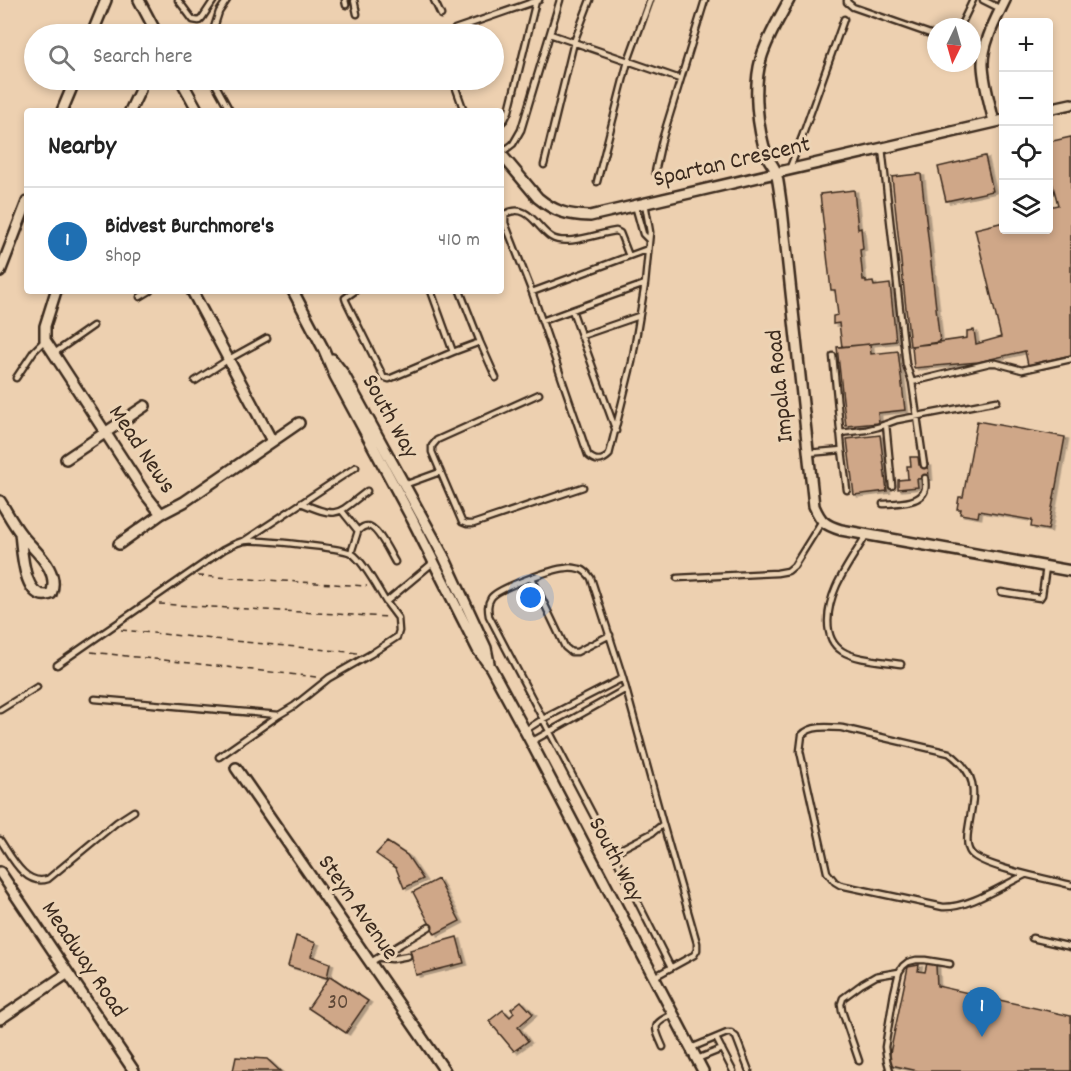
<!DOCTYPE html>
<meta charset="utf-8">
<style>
body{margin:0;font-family:Dekko,sans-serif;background:#f6f6f6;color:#222}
.controls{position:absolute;right:18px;top:18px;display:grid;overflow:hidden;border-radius:6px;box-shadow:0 3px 9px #0003}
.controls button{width:54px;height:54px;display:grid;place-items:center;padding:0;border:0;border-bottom:2px solid #e0e0e0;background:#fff;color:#222;font:30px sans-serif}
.compass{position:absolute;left:927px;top:18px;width:54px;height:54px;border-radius:50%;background:#fff;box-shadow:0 3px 9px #0003;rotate:185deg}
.you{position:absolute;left:531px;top:598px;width:21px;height:21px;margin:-15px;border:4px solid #fff;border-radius:50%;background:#1a73e8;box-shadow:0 0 0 9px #1a73e833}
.badge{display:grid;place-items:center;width:39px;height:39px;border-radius:50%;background:#1f6fb2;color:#fff;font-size:20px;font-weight:700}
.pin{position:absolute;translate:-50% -50px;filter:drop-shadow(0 2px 3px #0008)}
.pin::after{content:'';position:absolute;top:32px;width:21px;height:18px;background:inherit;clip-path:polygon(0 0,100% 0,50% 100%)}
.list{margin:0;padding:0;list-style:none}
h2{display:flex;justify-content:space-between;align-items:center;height:78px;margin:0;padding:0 24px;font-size:26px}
h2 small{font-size:20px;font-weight:400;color:#767676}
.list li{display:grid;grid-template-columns:39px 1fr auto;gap:18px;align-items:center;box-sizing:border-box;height:108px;padding:0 24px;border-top:2px solid #e0e0e0}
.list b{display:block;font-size:22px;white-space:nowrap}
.list p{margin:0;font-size:20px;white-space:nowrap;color:#767676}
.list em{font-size:20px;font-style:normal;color:#767676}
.icon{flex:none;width:33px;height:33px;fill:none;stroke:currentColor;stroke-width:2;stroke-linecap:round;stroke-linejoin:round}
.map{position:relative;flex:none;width:1071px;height:1071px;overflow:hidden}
.search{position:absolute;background:#fff;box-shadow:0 3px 9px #0003;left:24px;top:24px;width:480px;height:66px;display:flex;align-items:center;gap:15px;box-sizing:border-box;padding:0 21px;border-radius:33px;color:#767676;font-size:22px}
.panel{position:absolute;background:#fff;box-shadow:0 3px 9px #0003;left:24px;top:108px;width:480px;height:186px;border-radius:6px}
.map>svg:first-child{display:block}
.building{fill:#cfa788;stroke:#3b2a1e;stroke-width:1.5;filter:url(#shadow)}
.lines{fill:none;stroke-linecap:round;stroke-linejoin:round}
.service-casing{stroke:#3b2a1e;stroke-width:9}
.minor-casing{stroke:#3b2a1e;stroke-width:14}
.path{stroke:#3b2a1e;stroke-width:1.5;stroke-dasharray:6 4.5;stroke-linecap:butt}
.service{stroke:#ecd3b4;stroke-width:4.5}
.minor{stroke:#ecd3b4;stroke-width:9}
.labels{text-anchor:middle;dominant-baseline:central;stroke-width:6;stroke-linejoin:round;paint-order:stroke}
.number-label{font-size:21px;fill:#604938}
.street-label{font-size:24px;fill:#3b2a1e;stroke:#ecd3b4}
</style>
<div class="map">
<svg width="1071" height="1071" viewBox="0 0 1071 1071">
<defs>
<filter id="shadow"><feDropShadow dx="3.5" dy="2" stdDeviation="0" flood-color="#0004"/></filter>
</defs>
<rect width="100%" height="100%" fill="#edd0b0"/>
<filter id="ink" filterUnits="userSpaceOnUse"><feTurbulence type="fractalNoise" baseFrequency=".0167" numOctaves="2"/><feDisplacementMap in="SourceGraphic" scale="12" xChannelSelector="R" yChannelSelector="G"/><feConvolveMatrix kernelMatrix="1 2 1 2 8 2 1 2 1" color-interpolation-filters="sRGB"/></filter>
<g filter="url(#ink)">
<path class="building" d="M1071,137V355L1028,365L1025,351L978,362L914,368L912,346L967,338V331L974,330L976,344L1001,337L975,229L1004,222V230H1048V207L1058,205L1048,167V142Z
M985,156L993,191L946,201L938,167Z
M918,174H921L940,343L910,346L892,177Z
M854,190L858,229L861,228L863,249L860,250L863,280H866V283L873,282L874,286L890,284L896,341L842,347L839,323L833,324V316L838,315L835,290H831L820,194Z
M870,344L871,354L898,351L905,410L878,413L879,423L846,426L837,347Z
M977,421L1065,437L1048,530L1031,527L1032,520L979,511L978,517L960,514L961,509H957L959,497H963Z
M880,435L887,491L854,495L847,439Z
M910,457H918L919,465L928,464L929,478L917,479L918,487L898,489V480L908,479L907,466H911Z
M387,842L407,855L423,879L404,888L396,868L376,854Z
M438,879L460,921L435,934L413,892Z
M296,936L316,943L311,956L330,963L327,978L288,966Z
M457,937L464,963L416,975L410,950Z
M927,963L936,965L937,986L1071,1016V1071H918L891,1065L889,1058L908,967L919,965L918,971L925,972Z
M330,976L368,1001L346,1033L308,1008Z
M521,1001L533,1014L518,1027L528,1041L514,1051L489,1021L503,1010L510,1017L514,1013L511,1009Z
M236,1057L267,1059L280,1071H233Z"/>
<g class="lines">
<g class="service-casing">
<path id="service" d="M178,0L193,20L199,21L202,18L214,0
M345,0L346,5
M354,0L357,14
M434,0L441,15
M847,0V2L853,7L936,36
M983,0L1001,9
M960,27L973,0
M212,34L219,12L227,0
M451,34L455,29L539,0
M550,34L680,79
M213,80L230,111
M453,80L464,111
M501,123L505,119L509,111L536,1
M882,148L906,364L912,382L990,363H996L1022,370L1071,359
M501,153L513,144L521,130L560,0
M544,165L574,42L590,0
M789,170L802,137L844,19
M655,172L662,140L705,0
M597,182L628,61L650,0
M635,205L643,234L649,240
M629,256L620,233L616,231C599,233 566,247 551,237C536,227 528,202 505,214V223L532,292L588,455C595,462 602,462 609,455L632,362L645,284L650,232L645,203
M355,291L345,298L346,301L382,374L383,377L389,379L453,352L431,291
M460,291L480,342L496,378
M532,292L648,249
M140,297L150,291
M572,310L645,284
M542,321L572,310L616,431
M581,336L639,316
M453,352L480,342
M53,354L93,326
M16,378L34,351L45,340
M195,381L229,359L267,338
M912,382L924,465
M539,394L437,440L432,446V452L462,522L467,524H473L583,487
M886,424L892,486
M840,433L866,430L878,427L897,420L997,401
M842,450L847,490
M808,453L842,450L833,356
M404,485L440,472
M301,503C339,519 336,515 367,491
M883,504C895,503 922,504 925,489C926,486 925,482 925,478
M342,511L358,531L351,553
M358,531C360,529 364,526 367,526C377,525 390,554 395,562
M867,534C857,551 844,569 836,587C828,605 821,638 842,651C856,660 884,661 901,664
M244,541L356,467
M532,578L565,647L571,652H577L610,635
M677,578L777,573L788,571L794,566L822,521
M1001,592L1040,598L1042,595L1046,567
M57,665L223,550C229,547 237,542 244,541C256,539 342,548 351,553C363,560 378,589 386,602
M95,699L279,715L294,706L329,678L371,654L397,637L399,631L398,618L386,602L435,561
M0,710L37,687
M524,731L543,719L623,678
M531,742L626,689
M219,757L279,715
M0,840C11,856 25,887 48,879L117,822L134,811
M613,853L652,833L663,824L623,678L591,578C588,574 585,570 580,569C576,568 570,567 566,568C553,569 497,588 491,598C487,604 488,610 489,616L613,853L671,968
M1025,875C1001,886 969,908 943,907L840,885L835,882L827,872L800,751L802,735C811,725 829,727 842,728L949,753C982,777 973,796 968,831C967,838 966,847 971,853C982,867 1052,880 1071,885
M1032,938L1071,947
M381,958L392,959L408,956
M371,962L429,927
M654,977L694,955L697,950V943L663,824
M716,1038L733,1071
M663,1047C654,1026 651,1025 673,1014
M691,1048L727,1033H731L736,1037L749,1071
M697,1059L722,1049
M859,1061L842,1011L841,1004L843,998L862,984L876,976L899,972
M890,1071L887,1060L885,1047L894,993L899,972L903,966L908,962L916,960H925L950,964"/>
</g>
<g class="minor-casing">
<path id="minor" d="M139,0L157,34
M789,0C779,19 767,38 761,59C753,87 757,128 767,156C769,161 774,166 776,172C779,184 780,197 782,209L814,506C821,522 825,525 841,530L1071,571
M92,34L106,0
M181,80L198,111
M1048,109L1071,104
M62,111L75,80
M130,111L140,90
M994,122C990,104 984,85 983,66C982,44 996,19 1005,0
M501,154L538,198C555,212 567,215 590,216L1004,120
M0,272L27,202
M56,291L45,326V340L146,495L161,514L184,502L299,423
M192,291L272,441
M293,291L324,350L335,376L412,519L478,650L491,668L531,742L703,1071
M332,359L343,373L444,557L486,648L489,663
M66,459L145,406
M0,501C7,512 13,524 21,534C34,551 61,570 51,594C23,604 22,549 20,533
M119,544L161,514
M236,768L445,1071
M0,872L134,1071
M0,1019L68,973"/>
</g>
<path class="path" d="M198,576L367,586
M159,604L388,617
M121,630L358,653
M91,652L316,677"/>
<use href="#service" class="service"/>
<use href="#minor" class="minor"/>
</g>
</g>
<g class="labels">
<g class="number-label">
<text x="338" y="1004">30</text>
</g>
<g class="street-label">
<text transform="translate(732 163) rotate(-13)">Spartan Crescent</text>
<text transform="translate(781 386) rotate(-96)">Impala Road</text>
<text transform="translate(389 417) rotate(61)">South Way</text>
<text transform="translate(141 450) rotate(56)">Mead News</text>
<text transform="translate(615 860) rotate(62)">South Way</text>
<text transform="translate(357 908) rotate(55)">Steyn Avenue</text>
<text transform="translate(83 960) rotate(56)">Meadway Road</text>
</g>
</g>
</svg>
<div class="controls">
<button>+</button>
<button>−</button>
<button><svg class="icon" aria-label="locate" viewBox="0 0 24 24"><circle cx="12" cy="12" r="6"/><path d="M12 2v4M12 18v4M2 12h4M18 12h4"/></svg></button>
<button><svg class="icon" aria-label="layers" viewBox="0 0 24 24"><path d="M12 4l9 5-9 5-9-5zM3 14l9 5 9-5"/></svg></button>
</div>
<svg class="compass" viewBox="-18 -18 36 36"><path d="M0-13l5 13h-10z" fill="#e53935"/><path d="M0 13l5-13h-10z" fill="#767676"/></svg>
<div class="you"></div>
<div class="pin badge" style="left:982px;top:1037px">1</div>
<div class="search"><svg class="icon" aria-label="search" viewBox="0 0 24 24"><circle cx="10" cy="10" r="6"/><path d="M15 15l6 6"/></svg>Search here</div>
<section class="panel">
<h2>Nearby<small></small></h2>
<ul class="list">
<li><span class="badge">1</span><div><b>Bidvest Burchmore's</b><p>Shop</p></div><em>410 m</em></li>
</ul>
</section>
</div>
